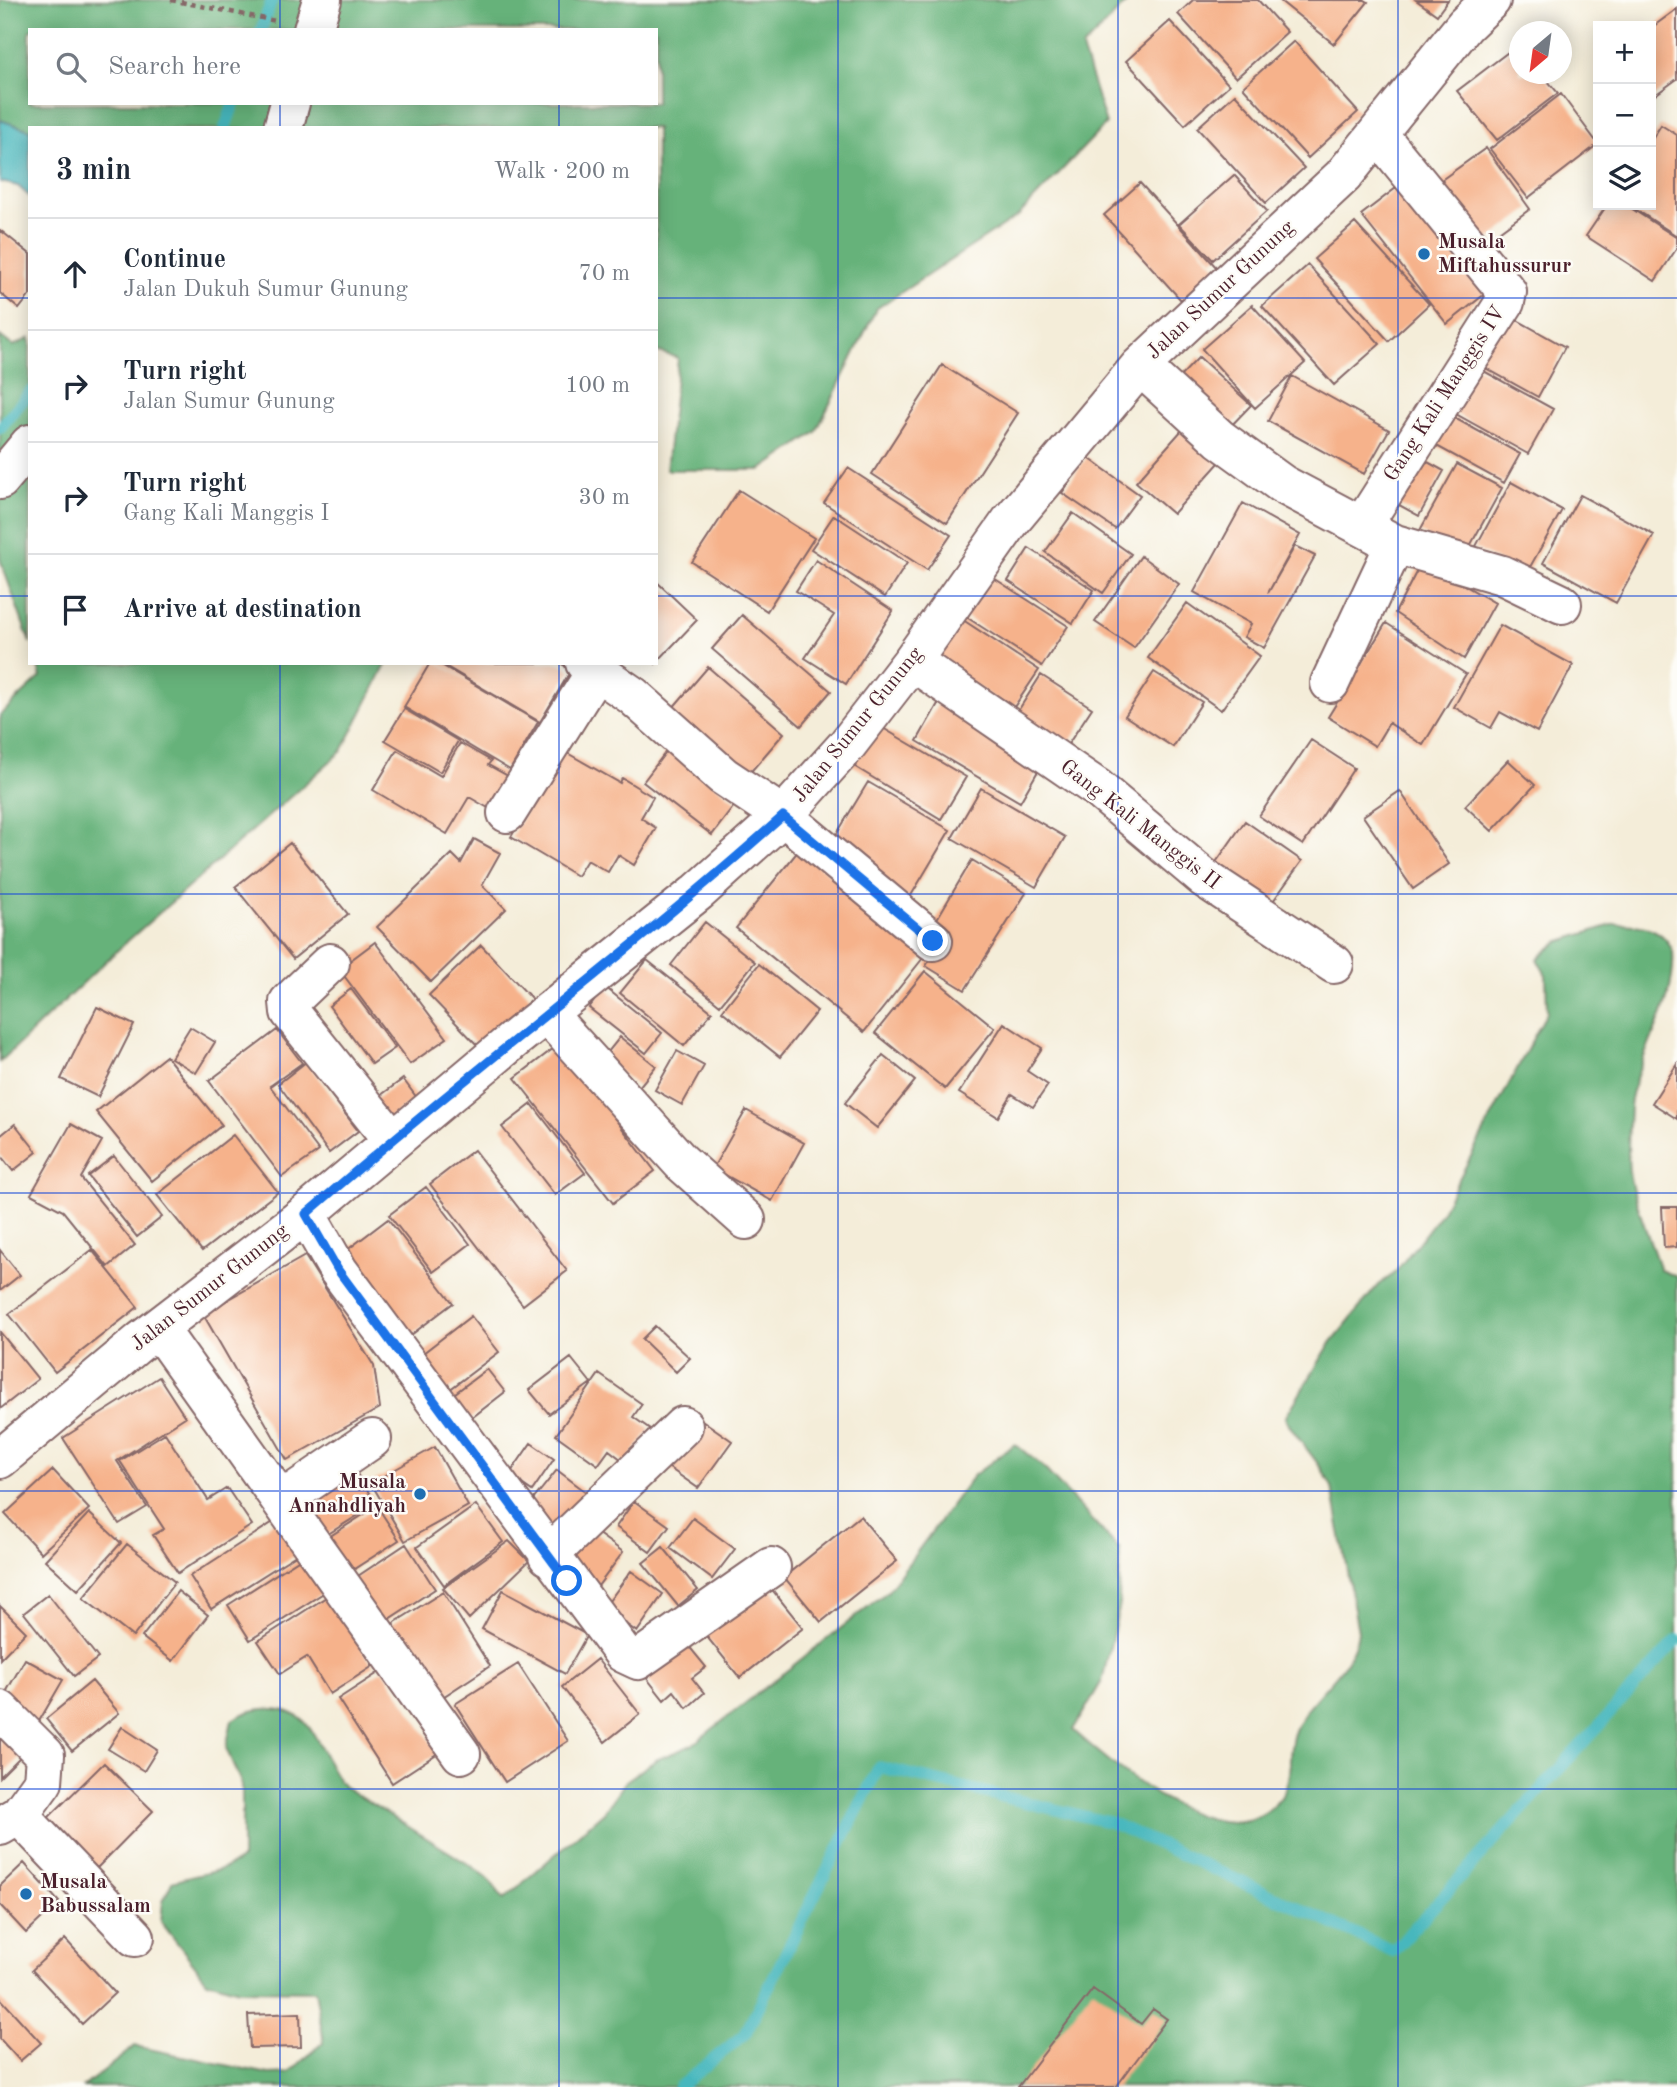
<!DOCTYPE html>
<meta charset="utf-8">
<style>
body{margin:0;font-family:"Old Standard TT",serif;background:#f6f6f7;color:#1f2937}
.controls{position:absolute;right:21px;top:21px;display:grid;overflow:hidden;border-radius:0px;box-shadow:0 4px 18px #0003}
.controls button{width:63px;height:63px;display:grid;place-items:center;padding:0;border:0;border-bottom:2px solid #e0e1e3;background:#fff;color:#1f2937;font:35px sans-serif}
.compass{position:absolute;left:1509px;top:21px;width:63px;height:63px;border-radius:50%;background:#fff;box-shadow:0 4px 18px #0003;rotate:209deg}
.stop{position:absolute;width:21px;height:21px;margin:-16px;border:5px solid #1a73e8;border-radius:50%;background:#fff}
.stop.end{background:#1a73e8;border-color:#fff;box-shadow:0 2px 7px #0008}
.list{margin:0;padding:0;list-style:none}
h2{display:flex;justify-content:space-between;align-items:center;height:91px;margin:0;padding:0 28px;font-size:30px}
h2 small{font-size:23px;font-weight:400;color:#747a83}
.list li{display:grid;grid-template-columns:46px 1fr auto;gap:21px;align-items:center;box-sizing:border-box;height:112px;padding:0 28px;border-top:2px solid #e0e1e3}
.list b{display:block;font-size:26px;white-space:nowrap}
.list p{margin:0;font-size:23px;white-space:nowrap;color:#747a83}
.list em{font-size:23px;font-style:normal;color:#747a83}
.icon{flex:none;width:38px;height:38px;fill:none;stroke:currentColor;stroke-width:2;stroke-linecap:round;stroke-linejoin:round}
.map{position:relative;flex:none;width:1677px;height:2087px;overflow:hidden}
.search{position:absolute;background:#fff;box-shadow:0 4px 18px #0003;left:28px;top:28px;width:630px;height:77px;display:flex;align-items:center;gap:18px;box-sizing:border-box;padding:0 24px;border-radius:0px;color:#747a83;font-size:26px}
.panel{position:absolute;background:#fff;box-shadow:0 4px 18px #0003;left:28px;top:126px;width:630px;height:539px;border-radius:0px}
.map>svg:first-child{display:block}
.forest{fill:#66b27a;stroke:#586852;stroke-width:2;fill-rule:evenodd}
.water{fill:#47b7bd;stroke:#486b74;stroke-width:2}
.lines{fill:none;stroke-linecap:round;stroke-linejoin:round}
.stream{stroke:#47b7bd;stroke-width:12}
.building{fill:#f6b28b}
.minor-casing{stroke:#866768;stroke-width:42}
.path{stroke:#866768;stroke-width:4.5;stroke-dasharray:5 5;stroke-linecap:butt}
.minor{stroke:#fff;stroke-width:38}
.route{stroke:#1a73e8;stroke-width:9}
.grid{fill:none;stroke:#1d4ed8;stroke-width:2;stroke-opacity:0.55}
.poi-dot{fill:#1f6fb2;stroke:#fdfcf7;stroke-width:2.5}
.labels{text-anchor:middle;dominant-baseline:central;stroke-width:5;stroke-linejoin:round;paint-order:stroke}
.poi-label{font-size:21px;font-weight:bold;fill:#4a1f2b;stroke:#fdfcf7;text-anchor:start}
.street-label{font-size:21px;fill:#4a1f2b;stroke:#fdfcf7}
</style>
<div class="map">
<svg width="1677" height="2087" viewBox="0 0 1677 2087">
<rect width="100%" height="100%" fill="#fdfcf7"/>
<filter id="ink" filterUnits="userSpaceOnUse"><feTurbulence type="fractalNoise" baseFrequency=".0143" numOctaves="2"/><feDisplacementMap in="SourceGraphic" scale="14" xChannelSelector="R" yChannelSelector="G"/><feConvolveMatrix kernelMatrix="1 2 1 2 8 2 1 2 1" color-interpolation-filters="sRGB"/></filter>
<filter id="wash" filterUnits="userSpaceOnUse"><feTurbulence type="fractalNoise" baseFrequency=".00686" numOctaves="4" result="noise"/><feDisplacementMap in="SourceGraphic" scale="28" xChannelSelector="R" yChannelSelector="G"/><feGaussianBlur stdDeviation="1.57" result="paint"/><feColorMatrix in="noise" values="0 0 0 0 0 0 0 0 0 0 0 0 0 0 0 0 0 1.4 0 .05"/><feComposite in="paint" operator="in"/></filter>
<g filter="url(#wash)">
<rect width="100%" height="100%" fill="#f4edd9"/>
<path class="forest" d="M0,0H1129L1082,48L1106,124L1018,216L876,309L816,432L761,470H666L678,358L656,351V128L30,130L0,120ZM30,30H656V103H30Z
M0,336L13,346L30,338V643L0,559Z
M37,663H387L342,751L122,946L0,1062V715L41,677Z
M1615,924C1639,924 1663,926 1673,952C1677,1010 1635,1053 1630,1108C1629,1129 1626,1157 1630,1178C1637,1209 1650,1240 1660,1270L1677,1277V2087H83L135,2046L269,2074L288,2073L324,2042L315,1991L239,1990L207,1981L161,1922L163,1901L172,1882C197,1873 222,1874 242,1858V1785L226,1748L232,1720C247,1711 257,1708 274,1709C318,1711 319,1758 343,1786L473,1867L487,1877L504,1899L604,1812L626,1781L656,1760L692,1745L888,1591L973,1476L1015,1444L1042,1466L1120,1550L1119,1609L1102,1681L1073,1730C1115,1767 1226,1865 1279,1800C1296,1778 1285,1752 1296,1728C1312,1692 1352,1673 1358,1632L1332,1487C1320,1461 1299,1443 1285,1418L1330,1344L1378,1285L1394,1274L1441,1213L1547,1012L1546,975L1537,959L1558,942Z"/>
<path class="water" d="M0,120L30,130V197L18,186L0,182Z"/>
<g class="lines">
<path class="stream" d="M261,30L272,0
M225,128L234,103
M0,428L30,392
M679,2087L745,2034L879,1767L1112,1823L1393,1951L1677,1640"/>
</g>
<g id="blocks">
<path class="building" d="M1193,0H1258L1287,32L1236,78L1178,14Z
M1279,0H1365L1368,2L1334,44Z
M1416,0H1448L1437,15Z
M1677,9V79L1651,98V28Z
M1170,21L1229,85L1185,125L1126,61Z
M1294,41L1358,112L1308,158L1243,87Z
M1520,43V74H1542L1558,93L1497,140L1457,91Z
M1235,94L1304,168L1266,203L1197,128Z
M1561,94L1598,144L1528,198L1490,149Z
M1661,125L1677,135V236L1629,205H1651V141Z
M1486,148L1530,209L1477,248L1433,186Z
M1234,175L1267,211L1213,260L1179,224Z
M1140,183L1217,268L1181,300L1104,215Z
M1400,185L1486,293L1447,324L1361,215Z
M1607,205H1626L1677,238V248L1655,281L1586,236Z
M1355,223L1429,304L1389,341L1314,259Z
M0,230L30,254V295L19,309L0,293Z
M1308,265L1380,344L1334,385L1262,306Z
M1252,305L1305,363L1255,408L1202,349Z
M1503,312L1565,347L1538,397L1475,362Z
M1199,357L1251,405L1227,430L1175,382Z
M1471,364L1553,409L1528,454L1447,409Z
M942,365L1018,413L947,523L872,474Z
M1292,376L1389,430L1364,474L1268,421Z
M1449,415L1520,454L1504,483L1433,444Z
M1182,430L1219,463L1173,514L1136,482Z
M1415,455L1444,471L1419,516L1390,500Z
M1087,457L1140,495L1115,529L1062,493Z
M1457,464L1502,488L1464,557L1419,532Z
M848,468L951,535L927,570L824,503Z
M1511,482L1562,510L1525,576L1475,548Z
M739,490L814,538L767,611L692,562Z
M1580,495L1654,535L1616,603L1543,563Z
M1243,503L1300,535L1268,593L1295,546L1315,556L1264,648L1244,637L1251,624L1194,592Z
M1073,513L1131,554L1103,593L1045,552Z
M834,515L907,563L885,597L811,549Z
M1029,548L1094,590L1073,623L1008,581Z
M1141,556L1179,584L1134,648L1095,622Z
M816,560L893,611L846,684L805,658L834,615L796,591Z
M1422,561L1495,603L1464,659L1395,613Z
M983,571L1068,626L1042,666L957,611Z
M656,581L697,620L656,663Z
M1187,603L1260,656L1221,710L1148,658Z
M954,614L1039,670L1012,710L928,655Z
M742,615L831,691L801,726L712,649Z
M1386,623L1466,674L1423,745L1389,723L1375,746L1328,717Z
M1500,625L1573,665L1537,732L1500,712L1491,728L1454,707Z
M430,663H438L538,722L510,770L404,707Z
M440,663H560L571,670L540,722Z
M708,667L784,733L741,783L665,717Z
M1154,672L1202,702L1173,747L1125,716Z
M1041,675L1092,708L1059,758L1009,725Z
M939,702L1042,764L1020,802L917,741Z
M404,709L458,741L440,772L385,740Z
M876,724L966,777L941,819L852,765Z
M1311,740L1354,768L1303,845L1259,816Z
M460,743L491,761L488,765L510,777L490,809L469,797L447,834L373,790L397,750L441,776Z
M668,749L737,802L712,835L643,782Z
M562,750L620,783L622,778L653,797L641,818L656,828L634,865L618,855L608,872L587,860L577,876L511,837Z
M1508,760L1535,785L1492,831L1465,806Z
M868,782L950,830L909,899L827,850Z
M981,788L1065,837L1036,887L952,838Z
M1400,791L1449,864L1413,889L1363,816Z
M1245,821L1302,861L1268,908L1212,868Z
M474,839L500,853L482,885L506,909L431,982L377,927L452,854L461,863Z
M290,843L348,914L293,959L235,887Z
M799,850L927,953L864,1032L736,928Z
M972,860L1026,893L965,990L926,966L944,936L931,929Z
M705,922L755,962L720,1005L671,965Z
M375,942L447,1038L410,1064L339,969Z
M481,945L533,1000L481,1049L429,995Z
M647,960L712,1012L684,1046L620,993Z
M759,964L817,1011L780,1057L722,1011Z
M925,971L995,1028L945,1089L875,1033Z
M605,987L662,1033L646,1053L589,1008Z
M351,989L395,1048L372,1064L329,1006Z
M97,1007L134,1025L98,1097L61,1079Z
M1004,1023L1042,1048L1027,1071L1048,1085L1033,1107L1012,1094L998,1117L959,1093Z
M190,1027L215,1042L196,1073L171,1058Z
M277,1030L302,1063L270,1086L319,1151L282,1177L209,1081Z
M620,1037L656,1066L639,1087L603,1058Z
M558,1045L655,1171L613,1203L515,1078Z
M677,1051L704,1066L682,1105L655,1090Z
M883,1055L915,1081L877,1128L845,1103Z
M166,1056L222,1125L152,1181L96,1112Z
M306,1062L358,1131L329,1153L278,1084Z
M1677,1064V1119L1652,1103Z
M403,1079L417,1098L386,1120L373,1101Z
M532,1104L585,1173L555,1195L502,1127Z
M746,1110L804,1143L772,1201L713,1168Z
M15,1124L37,1152L13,1171L0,1155V1136Z
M71,1124L102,1141L81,1178L135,1245L108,1267L63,1211L31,1194Z
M233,1135L278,1192L202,1251L157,1195Z
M474,1150L567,1271L523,1305L430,1184Z
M114,1156L162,1217L137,1237L88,1176Z
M426,1187L470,1244L433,1272L389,1215Z
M1662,1207H1677V1247L1664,1248Z
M388,1219L453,1303L403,1341L338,1257Z
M0,1250L20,1275L0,1291Z
M92,1250L138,1307L55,1372L9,1314Z
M305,1256L374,1366L380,1408L287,1460L203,1314Z
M471,1316L499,1352L445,1393L418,1357Z
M655,1326L690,1358L676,1372L642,1339Z
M0,1332L38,1379L0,1409Z
M571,1358L591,1383L549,1414L529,1390Z
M487,1369L505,1392L465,1423L446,1400Z
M599,1374L642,1404L633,1417L650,1429L626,1463L609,1450L598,1465L556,1435Z
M159,1377L185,1417L117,1461L147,1507L119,1524L63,1438Z
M699,1418L732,1441L698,1488L665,1465Z
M165,1433L208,1500L227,1488L252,1525L178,1573L153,1535L164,1529L120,1461Z
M531,1443L554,1459L532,1491L509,1475Z
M435,1447L468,1506L405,1541L371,1483Z
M352,1466L376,1504L317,1541L292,1504Z
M53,1470L89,1509L41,1553L5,1514Z
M557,1470L586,1492L550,1538L521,1515Z
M634,1501L669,1526L650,1552L616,1527Z
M476,1505L503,1542L444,1585L417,1547Z
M377,1506L399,1540L340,1578L318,1544Z
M89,1513L121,1543L78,1590L45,1560Z
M860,1516L897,1561L821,1622L784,1577Z
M693,1518L735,1549L712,1579L670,1548Z
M278,1519L299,1553L211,1609L190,1576Z
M586,1525L623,1552L598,1586L561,1559Z
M509,1541L529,1561L469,1619L443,1588Z
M127,1544L175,1582L133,1637L83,1598Z
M406,1544L435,1589L375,1628L346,1584Z
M663,1547L698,1590L678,1606L643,1563Z
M303,1557L325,1592L250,1640L228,1605Z
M631,1571L663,1594L637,1632L604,1608Z
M766,1582L803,1628L740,1678L703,1632Z
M503,1590L587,1635L565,1674L482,1629Z
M178,1591L208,1615L173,1661L142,1637Z
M443,1592L490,1666L435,1702L386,1628Z
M48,1594L98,1658L74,1676L24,1613Z
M328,1596L373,1666L330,1694L307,1657L280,1674L258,1641Z
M0,1606L26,1632L0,1659Z
M683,1639L706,1667L692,1678L704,1693L687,1708L674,1691L664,1700L642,1672Z
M25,1659L63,1680L38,1723L1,1701Z
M597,1659L640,1714L605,1742L562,1687Z
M518,1664L568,1741L505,1782L455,1704Z
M383,1670L438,1753L392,1783L338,1699Z
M92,1681L119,1713L72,1751L46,1719Z
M122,1727L157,1750L144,1771L108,1749Z
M0,1731L23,1754L0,1777Z
M104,1763L153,1811L97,1868L47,1819Z
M24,1863L59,1902L26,1933L0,1905V1886Z
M65,1939L115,1993L82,2024L32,1970Z
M1093,1989L1141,2024L1153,2009L1167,2019L1116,2087H1018Z
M0,1998L41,2043L20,2061L0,2039Z
M300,2013L301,2047L250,2048L248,2015Z"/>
</g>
</g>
<g filter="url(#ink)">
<use href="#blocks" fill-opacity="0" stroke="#866768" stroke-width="2"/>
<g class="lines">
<g class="minor-casing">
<path id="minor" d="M313,30L322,0
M283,128L290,103
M1140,366L1220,439L1282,484L1395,544L1502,575L1562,604
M0,480L30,444
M1362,526L1505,302L1507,292L1378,134
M912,661L1097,788L1204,878L1334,964
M585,663L633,696L723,776L783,816L933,941
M1330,683L1395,544
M507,813L596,671
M330,963L289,1002L290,1012L393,1141
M547,1014L681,1162L746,1220
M306,1214L338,1270L623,1653L638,1660L771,1567
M158,1328L461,1754
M0,1459L141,1341L306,1214L517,1037L698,892L783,816L847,745L912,661L1010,522L1140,366L1343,176L1465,25L1491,0
M281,1501L372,1439
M548,1556L683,1426
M0,1710L45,1755L43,1782L19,1815L0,1826
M19,1815L135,1937"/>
</g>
<path class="path" d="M171,0L276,21"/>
<use href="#minor" class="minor"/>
</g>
</g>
<g class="lines" filter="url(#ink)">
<path class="route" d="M567,1581L338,1270L306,1214C462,1077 629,954 783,816L933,941"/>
</g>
<path class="grid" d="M280,0V30M559,0V30M838,0V2087M1118,0V2087M1398,0V2087M280,103V128M559,103V128M0,298H30M656,298H1677M0,596H30M656,596H1677M280,663V2087M559,663V2087M0,894H1677M0,1193H1677M0,1491H1677M0,1789H1677"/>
<g class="poi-dot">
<circle cx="1424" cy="254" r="7"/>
<circle cx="420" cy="1494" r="7"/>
<circle cx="26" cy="1894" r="7"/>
</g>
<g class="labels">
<g class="poi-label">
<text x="1438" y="242">Musala<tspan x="1438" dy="24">Miftahussurur</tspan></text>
<text x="406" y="1482" text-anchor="end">Musala<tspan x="406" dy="24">Annahdliyah</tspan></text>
<text x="40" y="1882">Musala<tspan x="40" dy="24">Babussalam</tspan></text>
</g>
<g class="street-label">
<text transform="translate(1221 290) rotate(-43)">Jalan Sumur Gunung</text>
<text transform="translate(1445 394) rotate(-57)">Gang Kali Manggis IV</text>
<text transform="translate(858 725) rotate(-51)">Jalan Sumur Gunung</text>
<text transform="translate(1140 825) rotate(38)">Gang Kali Manggis II</text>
<text transform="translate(210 1288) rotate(-38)">Jalan Sumur Gunung</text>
</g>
</g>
</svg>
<div class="controls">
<button>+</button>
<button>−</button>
<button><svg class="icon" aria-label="layers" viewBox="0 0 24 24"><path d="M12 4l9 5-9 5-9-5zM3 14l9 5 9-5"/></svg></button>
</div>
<svg class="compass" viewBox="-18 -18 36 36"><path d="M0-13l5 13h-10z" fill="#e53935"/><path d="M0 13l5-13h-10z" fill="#747a83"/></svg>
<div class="stop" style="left:567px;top:1581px"></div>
<div class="stop end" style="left:933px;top:941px"></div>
<div class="search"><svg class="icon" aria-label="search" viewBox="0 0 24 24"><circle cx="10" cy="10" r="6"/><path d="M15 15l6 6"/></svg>Search here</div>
<section class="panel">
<h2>3 min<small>Walk · 200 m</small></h2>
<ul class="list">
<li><svg class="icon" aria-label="ahead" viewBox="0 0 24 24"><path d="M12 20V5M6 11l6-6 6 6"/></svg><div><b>Continue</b><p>Jalan Dukuh Sumur Gunung</p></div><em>70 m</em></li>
<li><svg class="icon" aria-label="right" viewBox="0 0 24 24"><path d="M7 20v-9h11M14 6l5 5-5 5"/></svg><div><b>Turn right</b><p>Jalan Sumur Gunung</p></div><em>100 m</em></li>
<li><svg class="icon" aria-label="right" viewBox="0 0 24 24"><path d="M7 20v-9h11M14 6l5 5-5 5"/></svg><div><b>Turn right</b><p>Gang Kali Manggis I</p></div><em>30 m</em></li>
<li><svg class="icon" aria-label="arrive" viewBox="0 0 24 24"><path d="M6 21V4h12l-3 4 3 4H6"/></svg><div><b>Arrive at destination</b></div></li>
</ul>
</section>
</div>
